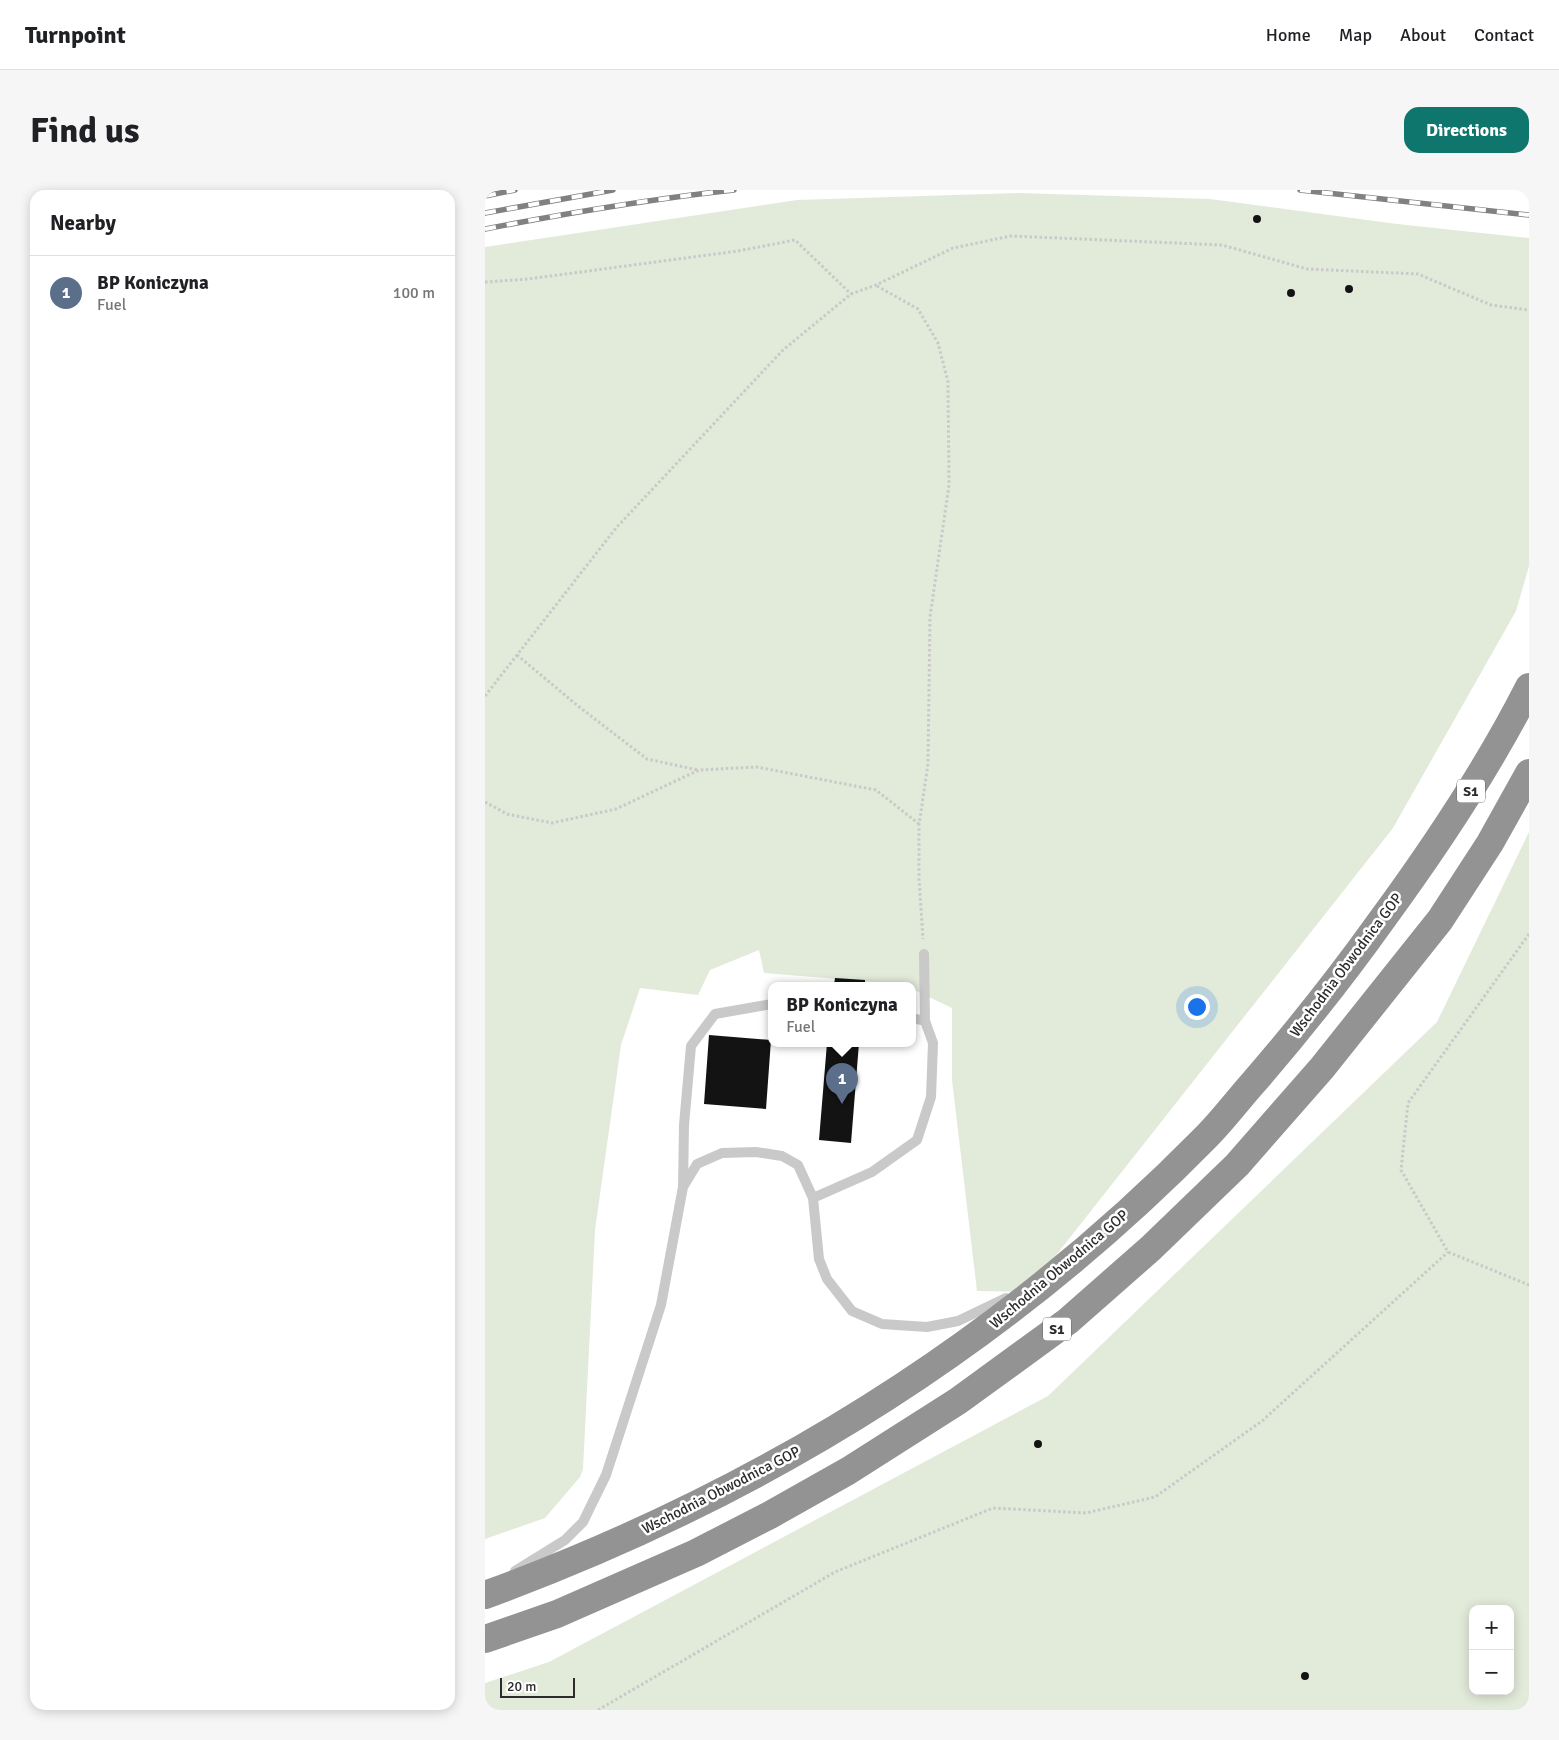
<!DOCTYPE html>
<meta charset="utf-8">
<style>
body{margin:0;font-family:Signika,sans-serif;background:#f6f6f6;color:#202124}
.controls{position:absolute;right:15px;bottom:15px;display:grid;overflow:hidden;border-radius:10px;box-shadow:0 2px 12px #0003}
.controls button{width:45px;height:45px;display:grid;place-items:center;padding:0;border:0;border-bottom:1px solid #e0e0e0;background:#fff;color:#202124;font:25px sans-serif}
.scale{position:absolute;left:15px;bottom:12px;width:75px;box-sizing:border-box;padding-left:5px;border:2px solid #2c2c2c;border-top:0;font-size:14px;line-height:18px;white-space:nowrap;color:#2c2c2c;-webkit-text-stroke:4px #fff;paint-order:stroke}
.you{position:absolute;left:711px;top:816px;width:18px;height:18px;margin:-12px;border:4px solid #fff;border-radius:50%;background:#1a73e8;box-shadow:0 0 0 8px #1a73e833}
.badge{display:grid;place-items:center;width:32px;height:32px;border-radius:50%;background:#0f766e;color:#fff;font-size:16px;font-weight:700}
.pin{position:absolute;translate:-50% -41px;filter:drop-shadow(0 1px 2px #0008)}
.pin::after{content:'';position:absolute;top:26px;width:18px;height:15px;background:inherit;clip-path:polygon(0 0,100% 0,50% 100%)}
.popup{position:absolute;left:283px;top:792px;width:148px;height:65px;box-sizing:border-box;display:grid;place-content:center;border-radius:10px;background:#fff;filter:drop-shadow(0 1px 4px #0005);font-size:16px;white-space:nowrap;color:#757577}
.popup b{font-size:19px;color:#202124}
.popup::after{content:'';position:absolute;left:50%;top:100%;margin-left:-10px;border:10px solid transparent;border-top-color:#fff}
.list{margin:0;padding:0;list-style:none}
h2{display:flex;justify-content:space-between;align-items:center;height:65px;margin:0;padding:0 20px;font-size:21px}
h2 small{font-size:16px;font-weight:400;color:#757577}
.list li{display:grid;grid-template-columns:32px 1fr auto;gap:15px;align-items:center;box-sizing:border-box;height:75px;padding:0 20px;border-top:1px solid #e0e0e0}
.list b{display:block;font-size:19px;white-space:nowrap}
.list p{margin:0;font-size:16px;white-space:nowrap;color:#757577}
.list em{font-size:16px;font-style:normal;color:#757577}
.map{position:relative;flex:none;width:1044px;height:1520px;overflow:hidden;border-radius:15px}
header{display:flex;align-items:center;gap:30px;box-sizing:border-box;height:70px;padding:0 25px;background:#fff;border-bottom:1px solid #e0e0e0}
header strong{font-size:24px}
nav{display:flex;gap:28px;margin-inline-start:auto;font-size:18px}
.intro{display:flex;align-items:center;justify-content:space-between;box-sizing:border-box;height:120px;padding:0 30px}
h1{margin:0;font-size:35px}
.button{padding:12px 22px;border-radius:15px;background:#0f766e;color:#fff;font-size:18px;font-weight:700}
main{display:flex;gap:30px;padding:0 30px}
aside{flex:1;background:#fff;border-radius:15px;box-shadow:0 2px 12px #0003}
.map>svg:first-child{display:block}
.green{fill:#e2eada;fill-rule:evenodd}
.building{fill:#131313}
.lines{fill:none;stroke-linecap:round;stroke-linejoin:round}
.path{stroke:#c9c9c9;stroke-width:3;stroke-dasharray:2.5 2.5;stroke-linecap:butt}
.lane{stroke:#c9c9c9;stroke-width:10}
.highway{stroke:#939393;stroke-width:28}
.rail-casing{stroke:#818181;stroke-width:5.5}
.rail{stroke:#fff;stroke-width:4;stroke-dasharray:11;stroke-linecap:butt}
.labels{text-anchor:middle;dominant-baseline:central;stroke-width:5;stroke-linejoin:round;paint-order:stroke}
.shield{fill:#fff;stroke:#6b6b6b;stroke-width:1}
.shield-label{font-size:14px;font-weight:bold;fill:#2c2c2c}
.street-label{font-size:15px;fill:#2c2c2c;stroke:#fff}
</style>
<header>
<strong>Turnpoint</strong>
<nav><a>Home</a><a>Map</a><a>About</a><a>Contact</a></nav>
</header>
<div class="intro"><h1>Find us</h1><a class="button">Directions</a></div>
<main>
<aside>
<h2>Nearby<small></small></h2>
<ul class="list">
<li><span class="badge" style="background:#5c6f8a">1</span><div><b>BP Koniczyna</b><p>Fuel</p></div><em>100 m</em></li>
</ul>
</aside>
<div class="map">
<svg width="1044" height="1520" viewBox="0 0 1044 1520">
<rect width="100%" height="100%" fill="#fff"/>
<path class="green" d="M535,3L725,9L912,34L1044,48V376L1031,421L908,638L542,1102L492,1101L467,890V818L427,799V795L279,783L274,760L225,780L213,805L155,798L136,855L110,1040L98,1279L95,1287L60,1328L0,1349V57L312,10Z
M1044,642V1520H0V1493L64,1472L563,1206L952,832ZM988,1419H1025V1501H988Z"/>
<path class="building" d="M768 29a4 4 0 1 1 8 0a4 4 0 1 1-8 0Z
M860 99a4 4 0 1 1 8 0a4 4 0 1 1-8 0Z
M802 103a4 4 0 1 1 8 0a4 4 0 1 1-8 0Z
M350,788L380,790V795H349Z
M224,845L286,850L281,919L219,914Z
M342,853H374L366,953L334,950Z
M549 1254a4 4 0 1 1 8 0a4 4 0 1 1-8 0Z
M816 1486a4 4 0 1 1 8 0a4 4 0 1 1-8 0Z"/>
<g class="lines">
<path class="path" d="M0,92L43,89L253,61L310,50L366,104
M392,96L433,119L453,153L463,192L464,295L445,427L443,574L434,635V689L438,749
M32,465L93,516L162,569L213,580
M0,506L131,338L298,160L366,104L391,95L468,58L526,46L737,55L822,79L933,84L1006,115L1044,120
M0,612L22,624L67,633L131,619L214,580L272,577L391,600L434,634
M1044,744L923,913L916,980L963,1062L1044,1095
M113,1520L350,1382L508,1318L601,1323L670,1307L777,1231L963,1062"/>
<path class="lane" d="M427,828L440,831
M198,997L199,935L206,856L230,824L287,814
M328,1008L387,982L432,950L446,907L448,853L440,831L439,764
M30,1381L80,1350L98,1332L121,1285L176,1115L198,997L212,974L237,963L271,962L297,966L313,975L328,1008L334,1069L342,1089L367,1121L397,1134L442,1137L473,1131L521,1108"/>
<path class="highway" d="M0,1405C273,1305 517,1155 721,947C738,930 752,911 768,893C813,841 856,787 896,731C951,656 1002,580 1044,497
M0,1449L72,1424L211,1363L285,1325L363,1281L473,1211L583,1131L666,1058L752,975L837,878L955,730L1005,653L1044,583"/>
<g class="rail-casing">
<path id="rail" d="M815,0L1044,25
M1041,0H1044
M0,6L30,0
M0,23L128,0
M0,39C83,23 165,9 249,0"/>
</g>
<use href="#rail" class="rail"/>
</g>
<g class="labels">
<g class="shield">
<rect x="972" y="589.5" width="28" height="23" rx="4"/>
<rect x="558" y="1127.5" width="28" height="23" rx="4"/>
</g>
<g class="shield-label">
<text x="986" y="601">S1</text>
<text x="572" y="1139">S1</text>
</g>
<g class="street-label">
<text transform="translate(861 775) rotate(-53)">Wschodnia Obwodnica GOP</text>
<text transform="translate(574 1079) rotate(-40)">Wschodnia Obwodnica GOP</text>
<text transform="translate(236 1300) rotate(-27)">Wschodnia Obwodnica GOP</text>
</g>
</g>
</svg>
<div class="controls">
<button>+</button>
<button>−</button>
</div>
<div class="scale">20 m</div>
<div class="you"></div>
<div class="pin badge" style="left:357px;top:914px;background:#5c6f8a">1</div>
<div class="popup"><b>BP Koniczyna</b>Fuel</div>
</div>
</main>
